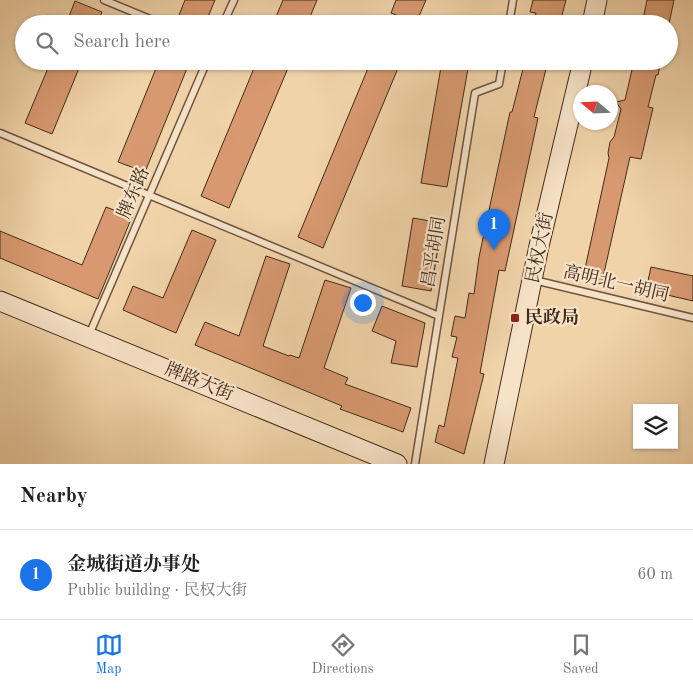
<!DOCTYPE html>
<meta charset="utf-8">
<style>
body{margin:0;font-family:"Old Standard TT","Noto Serif SC",serif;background:#f2f2f2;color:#222}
.controls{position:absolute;right:15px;bottom:15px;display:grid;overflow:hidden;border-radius:0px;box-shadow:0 1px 4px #0004}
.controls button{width:45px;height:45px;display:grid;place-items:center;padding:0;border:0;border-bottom:1px solid #e0e0e0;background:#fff;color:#222;font:25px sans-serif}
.compass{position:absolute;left:573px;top:85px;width:45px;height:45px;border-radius:50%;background:#fff;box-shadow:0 1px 4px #0004;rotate:289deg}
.you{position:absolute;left:362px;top:302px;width:18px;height:18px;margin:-12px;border:4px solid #fff;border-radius:50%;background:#1a73e8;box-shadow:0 0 0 8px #1a73e833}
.badge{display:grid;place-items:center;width:32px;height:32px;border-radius:50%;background:#1a73e8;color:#fff;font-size:16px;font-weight:700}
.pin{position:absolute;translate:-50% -41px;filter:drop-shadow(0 1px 2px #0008)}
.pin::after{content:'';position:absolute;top:26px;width:18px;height:15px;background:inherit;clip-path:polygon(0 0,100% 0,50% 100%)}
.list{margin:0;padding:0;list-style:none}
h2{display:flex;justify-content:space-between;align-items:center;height:65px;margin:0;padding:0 20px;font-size:21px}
h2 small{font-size:16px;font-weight:400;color:#767676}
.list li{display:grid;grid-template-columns:32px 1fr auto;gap:15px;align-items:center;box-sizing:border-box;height:90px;padding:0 20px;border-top:1px solid #e0e0e0}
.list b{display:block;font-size:19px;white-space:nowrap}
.list p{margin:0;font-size:16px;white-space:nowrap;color:#767676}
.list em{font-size:16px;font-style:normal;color:#767676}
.icon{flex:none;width:28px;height:28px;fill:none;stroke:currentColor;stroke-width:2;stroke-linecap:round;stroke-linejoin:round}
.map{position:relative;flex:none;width:693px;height:464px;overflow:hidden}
.search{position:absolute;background:#fff;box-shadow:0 1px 4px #0004;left:15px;right:15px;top:15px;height:55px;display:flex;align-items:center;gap:12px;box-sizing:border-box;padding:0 18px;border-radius:28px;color:#767676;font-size:19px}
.sheet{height:155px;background:#fff}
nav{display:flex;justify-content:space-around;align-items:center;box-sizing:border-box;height:70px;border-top:1px solid #e0e0e0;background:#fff;font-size:14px;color:#767676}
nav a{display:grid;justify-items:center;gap:2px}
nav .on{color:#1a73e8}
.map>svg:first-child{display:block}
.building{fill:#d89970;stroke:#422b1c}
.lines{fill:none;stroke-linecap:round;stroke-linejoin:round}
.lane-casing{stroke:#6e553f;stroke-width:9}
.secondary-casing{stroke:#422b1c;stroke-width:21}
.lane{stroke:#f6e2c7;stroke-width:6}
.secondary{stroke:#f6e2c7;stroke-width:19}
.poi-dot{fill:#8f2418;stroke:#f6e2c7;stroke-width:2}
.labels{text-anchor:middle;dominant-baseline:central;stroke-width:4.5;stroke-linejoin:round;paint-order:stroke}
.street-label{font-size:18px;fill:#422b1c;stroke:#f6e2c7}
.poi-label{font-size:18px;font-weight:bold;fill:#422b1c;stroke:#f6e2c7;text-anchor:start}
</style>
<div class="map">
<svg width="693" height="464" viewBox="0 0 693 464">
<rect width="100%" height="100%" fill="#f1d3a9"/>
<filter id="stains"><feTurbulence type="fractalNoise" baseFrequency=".004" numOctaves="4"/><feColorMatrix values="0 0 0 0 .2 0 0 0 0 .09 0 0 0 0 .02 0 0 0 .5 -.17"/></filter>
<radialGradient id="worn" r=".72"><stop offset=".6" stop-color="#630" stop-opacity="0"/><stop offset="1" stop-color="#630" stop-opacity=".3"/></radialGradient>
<path class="building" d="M185,0H215L205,24H185L177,20Z
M283,0H317L307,24H273Z
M396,0H426L416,23L391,13Z
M533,0H566L561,19L558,18L556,24H533L536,13L530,12Z
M647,0H674L669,24H642Z
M75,1L102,12L97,24H66Z
M51,61H82L52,134L25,123Z
M159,61H190L145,172L118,162Z
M257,61H291L229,208L201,196Z
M371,61H401L323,248L298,237Z
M442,61L469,63L447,187L421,183Z
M525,61H548L534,117L538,118L505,271L499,270L480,373L484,374L464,454L435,442L439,425L444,427L458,358L452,357L457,337L451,336L455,316L465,318L469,293L474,294L479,257L510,112H512Z
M634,61H661L658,75H656L648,107L653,108L641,159L630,157L602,282L583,278L609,158L608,153L610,142L614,137L621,109L616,102L625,100Z
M106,207L132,217L98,299L0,258V231L82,265Z
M413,218L442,223L431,291L402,286Z
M192,230L216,240L176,333L123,310L133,286L163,298Z
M266,256L290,264L263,346L289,356L290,355L299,358L325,280L351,288L324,368L348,378L345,384L411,408L403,432L340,409L342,406L195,345L205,322L239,336Z
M651,267L693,276V301L646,290Z
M382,306L425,323L417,367L391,363L396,341L372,331Z"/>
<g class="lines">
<g class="lane-casing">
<path id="lane" d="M104,0L162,24
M223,24L234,0
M509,24L513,0
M0,133L439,316
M534,280L693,318
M89,335L207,61
M415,464L475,93L499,84L503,61"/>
</g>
<g class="secondary-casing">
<path id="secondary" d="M592,24L597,0
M0,301L397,464
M494,464L539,246L583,61"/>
</g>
<use href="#lane" class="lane"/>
<use href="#secondary" class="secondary"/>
</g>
<rect class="poi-dot" x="510" y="313" width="10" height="10" rx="2.5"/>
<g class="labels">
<g class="street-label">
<text transform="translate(134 193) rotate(-67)">牌东路</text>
<text transform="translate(540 248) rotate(-78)">民权大街</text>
<text transform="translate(434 252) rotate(-81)">昌平胡同</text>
<text transform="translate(616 284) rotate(13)">高明北一胡同</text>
<text transform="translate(199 382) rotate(22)">牌路大街</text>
</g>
<g class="poi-label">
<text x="525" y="318">民政局</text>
</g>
</g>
<rect width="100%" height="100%" filter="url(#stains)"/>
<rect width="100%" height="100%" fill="url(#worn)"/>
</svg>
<div class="controls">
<button><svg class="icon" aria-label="layers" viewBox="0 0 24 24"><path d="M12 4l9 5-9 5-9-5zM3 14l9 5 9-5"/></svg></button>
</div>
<svg class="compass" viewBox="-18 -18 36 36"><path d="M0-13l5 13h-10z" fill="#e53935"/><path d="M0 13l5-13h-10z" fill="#767676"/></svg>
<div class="you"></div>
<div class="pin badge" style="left:494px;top:250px">1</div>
<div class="search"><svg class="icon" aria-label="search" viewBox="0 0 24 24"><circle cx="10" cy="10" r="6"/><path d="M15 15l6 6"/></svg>Search here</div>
</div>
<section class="sheet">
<h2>Nearby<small></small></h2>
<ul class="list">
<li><span class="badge">1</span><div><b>金城街道办事处</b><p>Public building · 民权大街</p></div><em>60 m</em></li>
</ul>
</section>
<nav>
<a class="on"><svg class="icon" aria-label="map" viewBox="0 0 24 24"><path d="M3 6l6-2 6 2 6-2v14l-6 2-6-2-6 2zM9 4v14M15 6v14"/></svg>Map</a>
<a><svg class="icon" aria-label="directions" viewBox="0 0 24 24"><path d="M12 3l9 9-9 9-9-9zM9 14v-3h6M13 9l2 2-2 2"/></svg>Directions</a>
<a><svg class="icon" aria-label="saved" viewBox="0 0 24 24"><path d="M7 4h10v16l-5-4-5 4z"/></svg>Saved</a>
</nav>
